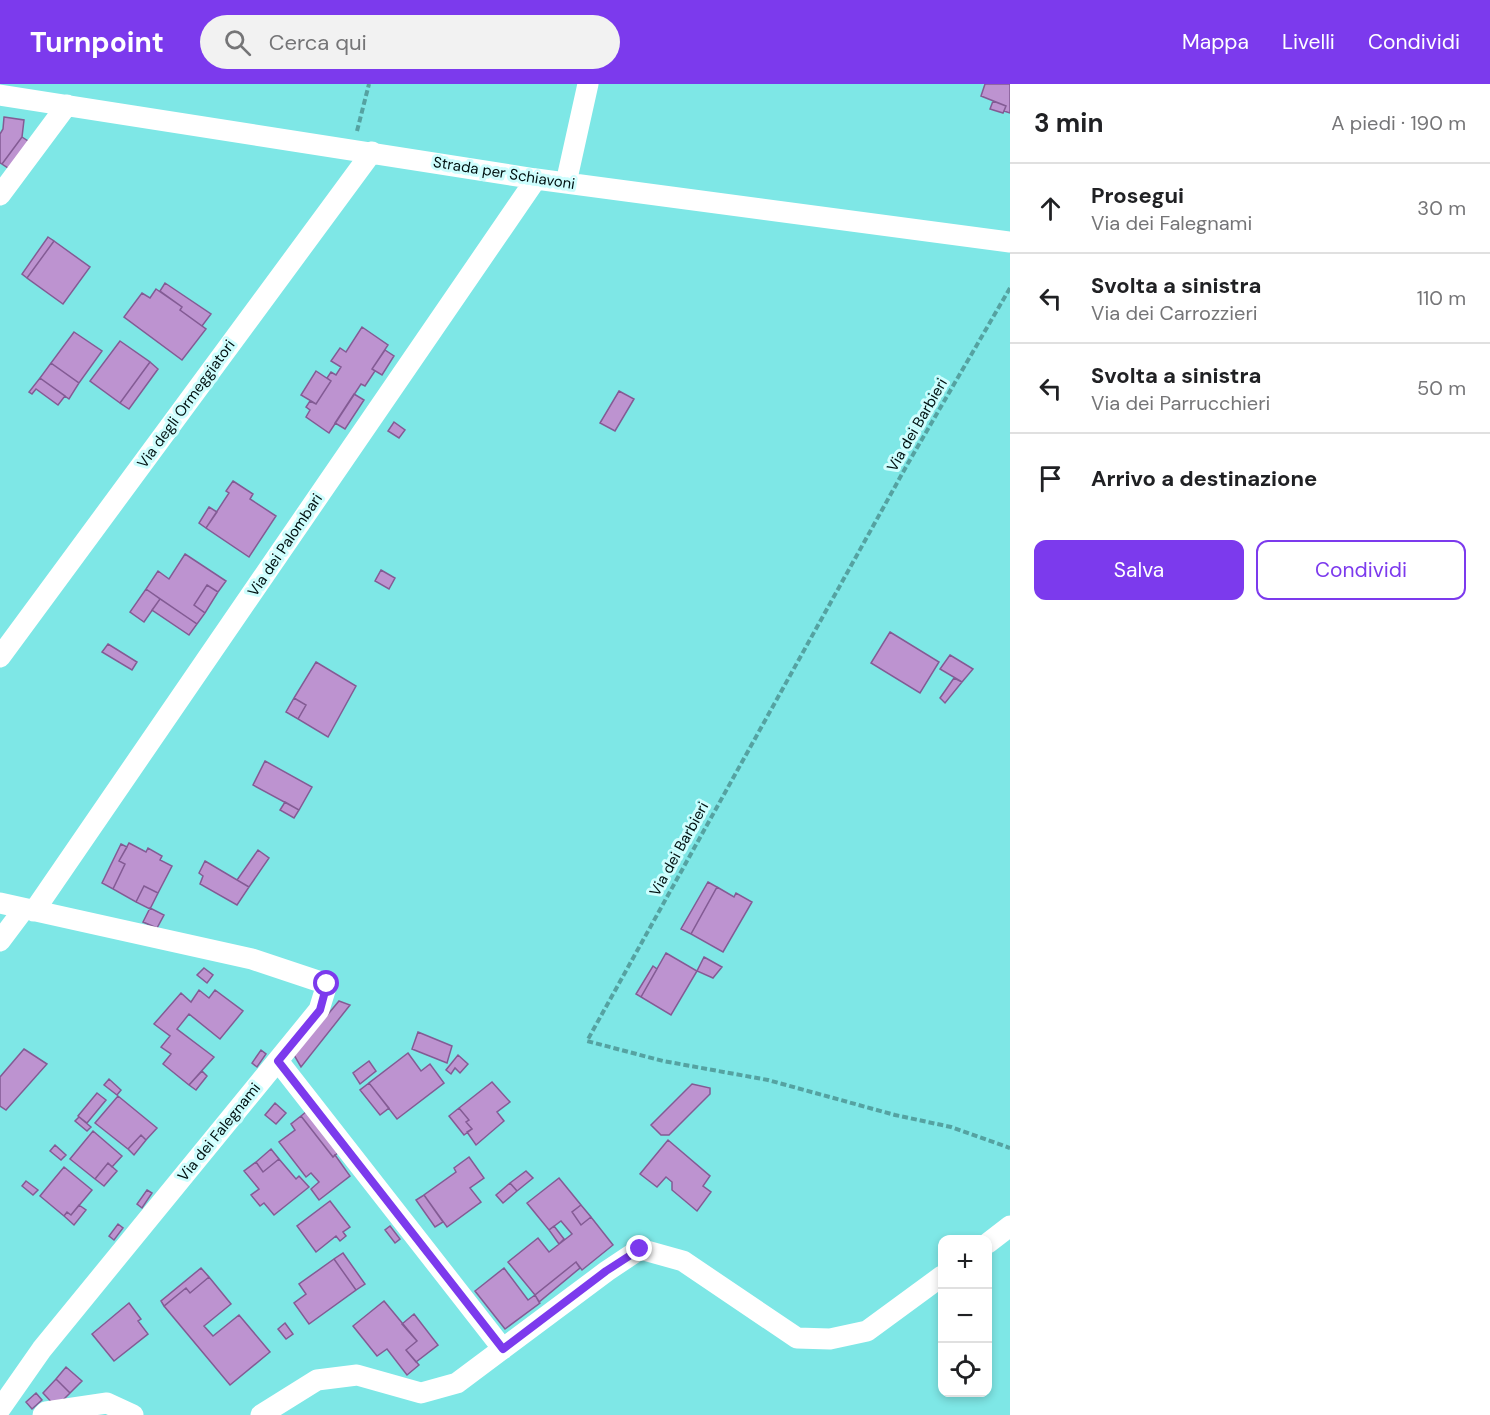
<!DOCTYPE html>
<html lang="it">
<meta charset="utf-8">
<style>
body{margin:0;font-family:"DM Sans",sans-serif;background:#f2f2f2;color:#202124}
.controls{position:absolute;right:18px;bottom:18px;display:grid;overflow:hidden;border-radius:12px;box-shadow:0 3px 9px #0003}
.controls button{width:54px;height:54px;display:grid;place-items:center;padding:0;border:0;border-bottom:2px solid #e0e0e0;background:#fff;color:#202124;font:30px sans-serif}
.stop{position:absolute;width:18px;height:18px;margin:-14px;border:4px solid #7c3aed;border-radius:50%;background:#fff}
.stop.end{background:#7c3aed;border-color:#fff;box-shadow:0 2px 6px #0008}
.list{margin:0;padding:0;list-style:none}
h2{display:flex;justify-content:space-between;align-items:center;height:78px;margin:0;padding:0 24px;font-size:26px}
h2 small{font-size:20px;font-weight:400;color:#757577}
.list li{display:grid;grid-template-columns:39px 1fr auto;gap:18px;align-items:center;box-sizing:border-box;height:90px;padding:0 24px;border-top:2px solid #e0e0e0}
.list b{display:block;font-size:22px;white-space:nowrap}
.list p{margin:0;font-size:20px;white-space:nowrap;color:#757577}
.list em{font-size:20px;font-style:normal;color:#757577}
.actions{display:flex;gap:12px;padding:18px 24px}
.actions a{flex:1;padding:14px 0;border:2px solid #7c3aed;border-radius:12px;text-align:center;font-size:21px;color:#7c3aed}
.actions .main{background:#7c3aed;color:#fff}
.icon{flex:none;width:33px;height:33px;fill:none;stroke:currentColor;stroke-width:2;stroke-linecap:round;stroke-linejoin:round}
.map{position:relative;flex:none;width:1010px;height:1331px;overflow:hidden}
header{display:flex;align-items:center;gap:36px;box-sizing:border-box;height:84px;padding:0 30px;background:#7c3aed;color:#fff}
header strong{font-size:28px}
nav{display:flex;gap:33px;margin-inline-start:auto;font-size:21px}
.search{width:420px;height:54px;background:#f2f2f2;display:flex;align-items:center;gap:15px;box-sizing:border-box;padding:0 21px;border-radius:33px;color:#757577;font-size:22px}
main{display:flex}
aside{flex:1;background:#fff}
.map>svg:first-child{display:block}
.building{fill:#bd93d0;stroke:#835b94;stroke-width:1.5}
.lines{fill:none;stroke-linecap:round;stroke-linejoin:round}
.path{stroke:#55a2a1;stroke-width:4;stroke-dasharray:6 3;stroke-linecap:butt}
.street{stroke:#fff;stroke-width:21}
.route{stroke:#7c3aed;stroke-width:8}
.labels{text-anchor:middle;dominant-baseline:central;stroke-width:6;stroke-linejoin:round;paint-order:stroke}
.street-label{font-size:15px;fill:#011;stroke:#cefefe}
</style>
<header>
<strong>Turnpoint</strong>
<div class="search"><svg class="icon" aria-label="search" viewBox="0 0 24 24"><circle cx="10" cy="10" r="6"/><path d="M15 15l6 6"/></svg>Cerca qui</div>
<nav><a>Mappa</a><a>Livelli</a><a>Condividi</a></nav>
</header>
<main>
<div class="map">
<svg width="1010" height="1331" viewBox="0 0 1010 1331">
<rect width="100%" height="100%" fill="#7ee7e6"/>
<path class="building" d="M985,0H1010V29L1004,27L1006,22L981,12Z
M993,17L1006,22L1003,29L990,25Z
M4,33L24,36L22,53L2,80L0,79V50L3,45Z
M22,53L31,59L11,86L2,80Z
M48,153L54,157L27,194L22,190Z
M54,157L90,183L63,220L27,194Z
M165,199L211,230L202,242L180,226L182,223L160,207Z
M156,205L182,223L180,226L206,245L182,276L124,233L142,209L150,214Z
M362,243L388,261L372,285L375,287L365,302L361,300L329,349L306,333L310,326L306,323L310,317L316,320L331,297L327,294L331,288L336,291L341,283L331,277L340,264L346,268Z
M74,248L102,267L79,299L51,279Z
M120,257L150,278L120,319L90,297Z
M385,266L394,272L382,291L372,285Z
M150,278L158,285L129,325L120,319Z
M51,279L79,299L69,315L40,294Z
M316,287L331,297L316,320L301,311Z
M40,294L65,312L58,321L36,305L32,310L29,308Z
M619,307L634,315L615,347L600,339Z
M354,310L364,316L345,345L335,339Z
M394,338L405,346L399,354L388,347Z
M233,397L253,410L250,415L276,432L249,473L206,444L229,409L226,407Z
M209,423L217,428L206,444L199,439Z
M185,470L226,497L218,508L207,501L194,521L205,529L197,540L146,505L158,487L169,495Z
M381,486L395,494L389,505L375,497Z
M207,501L218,508L205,529L194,521Z
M146,505L160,515L144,538L130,528Z
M160,515L197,540L189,551L152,526Z
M890,548L939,578L920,609L871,579Z
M108,560L137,578L132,586L102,568Z
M950,571L973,585L962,598L940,585Z
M316,578L356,602L328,653L298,635L306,621L294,614Z
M954,594L962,598L945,619L940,614Z
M294,614L306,621L298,635L286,628Z
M265,677L312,703L299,726L253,701Z
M285,718L299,726L294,734L280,726Z
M129,759L146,768L148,764L162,772L160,776L172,782L158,809L144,802L136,818L113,805L125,780L119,777Z
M121,760L127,763L119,777L125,780L113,805L102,799Z
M258,766L269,774L249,803L237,796Z
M205,777L249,803L237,821L200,800L203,792L199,789Z
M708,798L717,803L691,850L681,845Z
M144,802L158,809L150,825L136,818Z
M717,803L734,813L736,809L752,818L723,868L691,850Z
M150,824L164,831L157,844L143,838Z
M666,869L697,887L671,931L641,913Z
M704,873L722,883L713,894L697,887Z
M653,882L657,885L641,913L636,910Z
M204,884L213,891L207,899L197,891Z
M199,906L209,914L215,906L243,927L220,955L189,930L177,945L214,973L189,1001L163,980L171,970L161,963L170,952L154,940L181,909L191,918Z
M339,917L350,921L301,983L294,971Z
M418,948L452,962L447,979L412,965Z
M24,965L47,980L6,1026L0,1022V993Z
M261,966L266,970L257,983L252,979Z
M408,969L421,987L430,980L444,999L397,1035L369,999Z
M458,971L468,980L460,989L455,984L451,990L446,986Z
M369,977L376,987L360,1000L353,989Z
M202,987L207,992L196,1006L189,1001Z
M109,995L121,1006L117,1011L104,1001Z
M492,998L510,1018L497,1028L504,1037L476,1061L467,1048L472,1045L466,1038L469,1036L459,1024Z
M369,999L389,1024L380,1031L360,1006Z
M692,1000L710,1004V1010L669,1051H661L651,1041Z
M97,1009L106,1016L87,1039L78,1032Z
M118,1012L157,1044L146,1056L141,1051L128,1065L95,1039Z
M275,1019L286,1029L276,1040L265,1031Z
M459,1024L469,1036L466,1038L472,1045L464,1051L449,1032Z
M307,1027L339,1068L333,1073L301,1032Z
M301,1032L333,1073L335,1071L350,1092L319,1116L311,1105L319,1098L311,1089L306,1093L279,1058L295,1046L291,1040Z
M79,1033L91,1043L87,1047L75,1037Z
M93,1047L122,1072L112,1083L108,1079L95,1095L70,1075Z
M141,1051L146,1056L134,1071L128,1065Z
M668,1056L710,1092L703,1102L711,1108L697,1127L672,1106V1098L666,1093L657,1103L640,1090Z
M55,1061L66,1071L61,1076L50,1067Z
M271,1065L279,1075L263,1088L256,1078Z
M469,1073L484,1094L470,1104L481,1118L447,1143L424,1111L456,1088L454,1084Z
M279,1075L296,1095L299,1092L309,1103L274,1131L264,1119L260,1122L251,1111L259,1105L244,1087L256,1078L263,1088Z
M108,1079L117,1087L104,1102L95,1095Z
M64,1083L92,1106L71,1131L67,1128L64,1132L40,1112Z
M526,1087L533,1094L517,1107L510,1099Z
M559,1094L581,1121L572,1128L581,1141L591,1133L613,1161L582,1186L576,1178L535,1211L508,1178L538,1154L549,1168L572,1150L561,1137L549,1146L527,1119Z
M26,1097L38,1106L33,1111L22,1102Z
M510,1099L517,1107L503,1119L496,1111Z
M147,1106L152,1109L142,1124L137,1120Z
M424,1111L443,1138L435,1143L416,1116Z
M330,1117L350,1143L343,1148L346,1152L340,1157L336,1152L316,1168L297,1142Z
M79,1121L86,1126L74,1141L64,1132L67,1128L71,1131Z
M581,1121L591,1133L581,1141L572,1128Z
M118,1140L123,1144L114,1156L109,1152Z
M390,1142L400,1155L395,1159L385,1146Z
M554,1142L564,1155L559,1160L549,1146Z
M343,1169L365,1200L356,1206L334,1175Z
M334,1175L356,1206L309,1240L294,1219L306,1210L299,1200Z
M576,1178L580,1184L539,1218L535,1211Z
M201,1184L209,1193L190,1209L186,1204L164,1222L161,1217Z
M504,1184L528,1216L535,1211L540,1219L505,1245L475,1207Z
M209,1193L231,1220L204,1242L213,1252L239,1231L270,1268L230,1301L164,1222L186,1204L190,1209Z
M384,1217L417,1257L406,1266L419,1281L407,1291L387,1265L377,1272L353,1242Z
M129,1219L141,1235L138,1237L148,1250L114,1277L92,1250Z
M414,1230L438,1261L416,1278L406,1266L417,1257L402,1240Z
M285,1239L293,1250L286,1255L278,1245Z
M66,1283L82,1297L70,1309L56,1295Z
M56,1295L70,1309L56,1323L43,1309Z
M36,1309L42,1316L32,1325L26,1318Z"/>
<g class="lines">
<path class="path" d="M357,47L369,0
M1010,204L907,381L587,957L663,977L768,996L895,1031L951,1043L1010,1064"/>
<path class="street" d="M0,11L536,95L1010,158
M566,99L588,0
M0,111L67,21
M0,573L372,68
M0,819L252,875L327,900L319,926L42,1265L0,1325
M34,827L536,95
M0,857L24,825
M278,977L503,1265
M988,1159L1010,1142
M43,1331L46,1328L107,1319L133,1331
M261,1331L317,1296L357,1291L421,1309L457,1299L607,1187L640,1165L683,1177L797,1254L830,1255L867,1247L942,1192"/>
</g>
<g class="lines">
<path class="route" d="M327,900L320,926L278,977L503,1265L606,1187L640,1165"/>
</g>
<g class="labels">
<g class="street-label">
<text transform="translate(504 89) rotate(9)">Strada per Schiavoni</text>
<text transform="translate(186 320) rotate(-54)">Via degli Ormeggiatori</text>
<text transform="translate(917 341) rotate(-60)">Via dei Barbieri</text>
<text transform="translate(285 461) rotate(-56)">Via dei Palombari</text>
<text transform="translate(679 765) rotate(-61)">Via dei Barbieri</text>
<text transform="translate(219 1048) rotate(-51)">Via dei Falegnami</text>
</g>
</g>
</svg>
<div class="controls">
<button>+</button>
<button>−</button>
<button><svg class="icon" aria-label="locate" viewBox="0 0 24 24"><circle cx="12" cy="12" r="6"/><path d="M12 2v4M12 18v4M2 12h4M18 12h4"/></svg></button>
</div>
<div class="stop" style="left:327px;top:900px"></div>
<div class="stop end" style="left:640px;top:1165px"></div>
</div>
<aside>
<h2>3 min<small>A piedi · 190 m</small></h2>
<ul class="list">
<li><svg class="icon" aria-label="ahead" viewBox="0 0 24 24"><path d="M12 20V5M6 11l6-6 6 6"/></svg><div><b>Prosegui</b><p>Via dei Falegnami</p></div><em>30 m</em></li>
<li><svg class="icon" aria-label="left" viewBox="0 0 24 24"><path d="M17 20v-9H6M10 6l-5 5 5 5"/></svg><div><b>Svolta a sinistra</b><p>Via dei Carrozzieri</p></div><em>110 m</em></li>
<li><svg class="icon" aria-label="left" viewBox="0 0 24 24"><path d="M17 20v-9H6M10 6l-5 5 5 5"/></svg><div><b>Svolta a sinistra</b><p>Via dei Parrucchieri</p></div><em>50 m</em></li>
<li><svg class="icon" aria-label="arrive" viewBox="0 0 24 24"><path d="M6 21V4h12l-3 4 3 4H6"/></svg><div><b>Arrivo a destinazione</b></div></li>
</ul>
<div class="actions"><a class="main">Salva</a><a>Condividi</a></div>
</aside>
</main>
